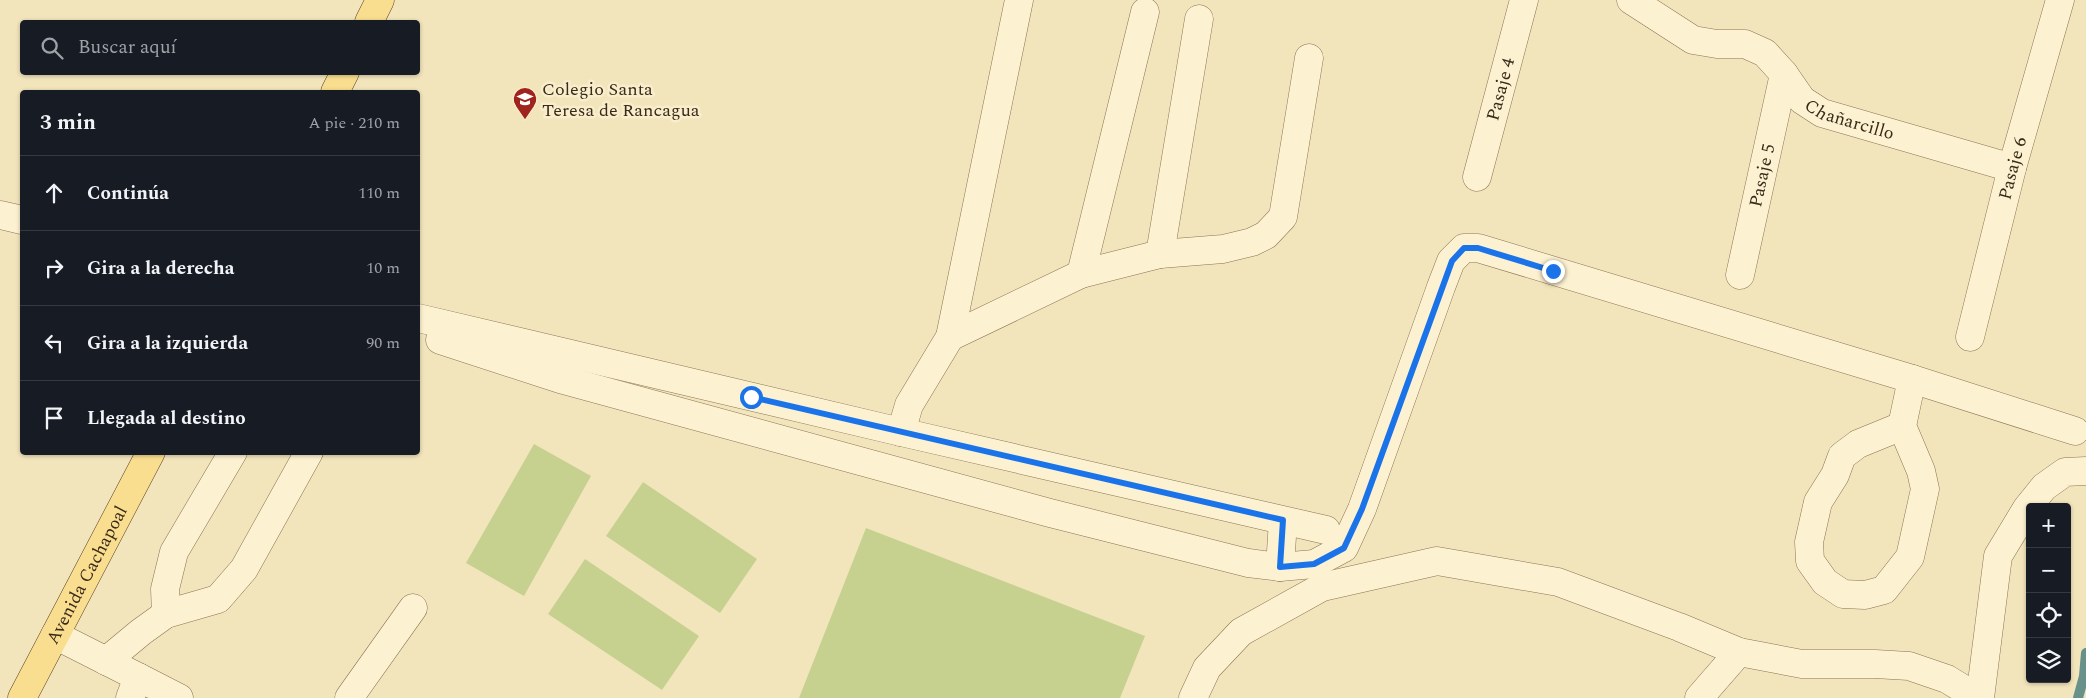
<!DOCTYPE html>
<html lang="es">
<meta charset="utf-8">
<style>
body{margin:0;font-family:Spectral,serif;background:#242831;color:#f1f3f6}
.controls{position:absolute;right:15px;bottom:15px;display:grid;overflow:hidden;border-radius:5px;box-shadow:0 1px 4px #0004}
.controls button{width:45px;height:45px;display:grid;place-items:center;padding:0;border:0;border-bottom:1px solid #363941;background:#171b24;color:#f1f3f6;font:25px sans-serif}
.stop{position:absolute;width:15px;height:15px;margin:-11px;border:4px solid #1a73e8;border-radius:50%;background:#fff}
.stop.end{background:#1a73e8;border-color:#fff;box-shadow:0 1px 5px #0008}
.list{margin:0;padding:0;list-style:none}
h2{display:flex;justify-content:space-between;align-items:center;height:65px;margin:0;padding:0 20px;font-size:21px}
h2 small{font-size:16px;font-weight:400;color:#9ea1a6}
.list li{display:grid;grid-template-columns:32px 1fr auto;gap:15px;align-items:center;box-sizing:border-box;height:75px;padding:0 20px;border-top:1px solid #363941}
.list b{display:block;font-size:19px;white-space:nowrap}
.list em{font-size:16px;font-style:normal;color:#9ea1a6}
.icon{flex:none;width:28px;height:28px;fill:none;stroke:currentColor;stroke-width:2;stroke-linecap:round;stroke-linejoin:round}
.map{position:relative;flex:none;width:2086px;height:698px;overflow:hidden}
.search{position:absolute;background:#171b24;box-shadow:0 1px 4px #0004;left:20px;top:20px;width:400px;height:55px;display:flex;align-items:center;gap:12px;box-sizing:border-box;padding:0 18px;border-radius:5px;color:#9ea1a6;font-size:19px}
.panel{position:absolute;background:#171b24;box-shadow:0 1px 4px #0004;left:20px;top:90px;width:400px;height:365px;border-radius:5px}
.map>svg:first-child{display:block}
.green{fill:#c6d18f}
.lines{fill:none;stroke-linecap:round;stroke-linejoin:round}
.stream{stroke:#679189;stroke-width:10}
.minor-casing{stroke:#8b7454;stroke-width:29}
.major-casing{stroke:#584129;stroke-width:29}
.minor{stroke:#fcf1d0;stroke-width:28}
.major{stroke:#fade8f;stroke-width:28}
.route{stroke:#1a73e8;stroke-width:6}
.labels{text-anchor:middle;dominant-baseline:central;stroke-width:5;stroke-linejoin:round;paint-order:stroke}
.poi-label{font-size:18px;fill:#392a1a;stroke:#f9eecc;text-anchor:start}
.street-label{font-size:18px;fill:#392a1a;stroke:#f9eecc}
</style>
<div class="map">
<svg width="2086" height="698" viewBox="0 0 2086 698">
<rect width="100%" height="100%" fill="#f2e5bc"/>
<path class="green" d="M534,444L591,476L524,596L466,563Z
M643,482L757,559L720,613L606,536Z
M866,528L1145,636L1120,698H799Z
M585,559L699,636L662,690L548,614Z"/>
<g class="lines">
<path class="stream" d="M2078,698L2084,676L2086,653"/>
<g class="minor-casing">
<g id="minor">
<path id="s1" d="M1631,0L1693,40L1717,44H1745L1765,53L1784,74L1802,100L1822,113L2012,168"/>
<path id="s2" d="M1477,177L1524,0"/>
<path d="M0,215L22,220"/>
<path d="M1160,254L1199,19"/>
<path d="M1081,274L1145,12"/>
<path id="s3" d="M1740,275L1784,74"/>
<path d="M418,318L901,432L1326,530"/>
<path d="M950,337L1081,274L1160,254L1223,249L1252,242L1266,235L1283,217L1309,58"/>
<path id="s4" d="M1970,337L2012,168L2060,0"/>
<path d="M440,340L560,379L1050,513L1248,563L1280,567"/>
<path d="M1902,426L1858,444L1842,456L1835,475L1818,502L1809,542L1810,561L1825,582L1843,594L1865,595L1884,590L1910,557L1925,489L1921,471L1902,426L1912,379"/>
<path d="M901,432L909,405L950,337L1019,0"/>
<path d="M1283,521L1280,567L1314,564L1344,548L1362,509L1441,287L1451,261L1464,248H1478L1912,379L2075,431"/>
<path d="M166,614L165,589L174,552L233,452"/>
<path d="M55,635L138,677L130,698"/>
<path d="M106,661L141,632L166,614L218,599L244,569L309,452"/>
<path d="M138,677L179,698"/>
<path d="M349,698L413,608"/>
<path d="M1193,698L1207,668L1241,632L1322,587L1437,561L1558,582L1679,627L1739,652L1802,664H1875L1909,666L1947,679L1978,698"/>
<path d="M1699,698L1739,652"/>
<path d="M1980,698L1998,556L2027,508L2044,487L2065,472L2086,471"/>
</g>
</g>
<g class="major-casing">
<g id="major">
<path d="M369,22L380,0"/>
<path d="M335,92L345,72"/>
<path id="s5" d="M22,698L151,452"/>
</g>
</g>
<use href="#minor" class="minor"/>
<use href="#major" class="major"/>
</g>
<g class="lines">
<path class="route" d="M751,397L1283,520L1280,567L1314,564L1344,548L1362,509L1452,261L1464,248H1478L1553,271"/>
</g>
<defs>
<g id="school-pin" transform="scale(1.25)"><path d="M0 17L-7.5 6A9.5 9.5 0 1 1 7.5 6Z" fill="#a0231e" stroke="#f9eecc"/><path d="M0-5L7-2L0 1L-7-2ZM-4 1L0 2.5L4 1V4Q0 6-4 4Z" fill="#fff"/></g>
</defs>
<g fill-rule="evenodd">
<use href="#school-pin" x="525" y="99"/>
</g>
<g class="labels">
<g class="poi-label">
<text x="542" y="89">Colegio Santa<tspan x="542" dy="21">Teresa de Rancagua</tspan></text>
</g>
<g class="street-label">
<text stroke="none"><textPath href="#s2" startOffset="91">Pasaje 4</textPath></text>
<text stroke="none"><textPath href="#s1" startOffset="260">Chañarcillo</textPath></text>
<text stroke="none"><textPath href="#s4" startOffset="174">Pasaje 6</textPath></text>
<text stroke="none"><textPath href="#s3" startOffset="102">Pasaje 5</textPath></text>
<text stroke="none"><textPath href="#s5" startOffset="139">Avenida Cachapoal</textPath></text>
</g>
</g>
</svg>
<div class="controls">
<button>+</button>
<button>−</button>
<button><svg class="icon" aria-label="locate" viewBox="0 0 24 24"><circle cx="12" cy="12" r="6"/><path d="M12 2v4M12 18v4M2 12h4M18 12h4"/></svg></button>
<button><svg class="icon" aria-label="layers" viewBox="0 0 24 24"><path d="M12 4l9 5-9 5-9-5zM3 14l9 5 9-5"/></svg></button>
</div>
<div class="stop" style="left:751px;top:397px"></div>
<div class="stop end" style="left:1553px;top:271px"></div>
<div class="search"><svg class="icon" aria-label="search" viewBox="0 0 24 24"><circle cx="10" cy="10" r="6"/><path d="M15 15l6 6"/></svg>Buscar aquí</div>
<section class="panel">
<h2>3 min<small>A pie · 210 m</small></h2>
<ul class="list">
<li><svg class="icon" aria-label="ahead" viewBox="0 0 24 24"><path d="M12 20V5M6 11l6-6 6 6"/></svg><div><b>Continúa</b></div><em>110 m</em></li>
<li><svg class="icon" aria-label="right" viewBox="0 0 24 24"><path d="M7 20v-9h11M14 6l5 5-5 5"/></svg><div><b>Gira a la derecha</b></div><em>10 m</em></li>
<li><svg class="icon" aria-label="left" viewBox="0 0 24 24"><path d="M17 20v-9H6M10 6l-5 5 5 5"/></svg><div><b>Gira a la izquierda</b></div><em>90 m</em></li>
<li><svg class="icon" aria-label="arrive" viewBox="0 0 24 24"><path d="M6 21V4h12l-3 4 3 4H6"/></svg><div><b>Llegada al destino</b></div></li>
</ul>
</section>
</div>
